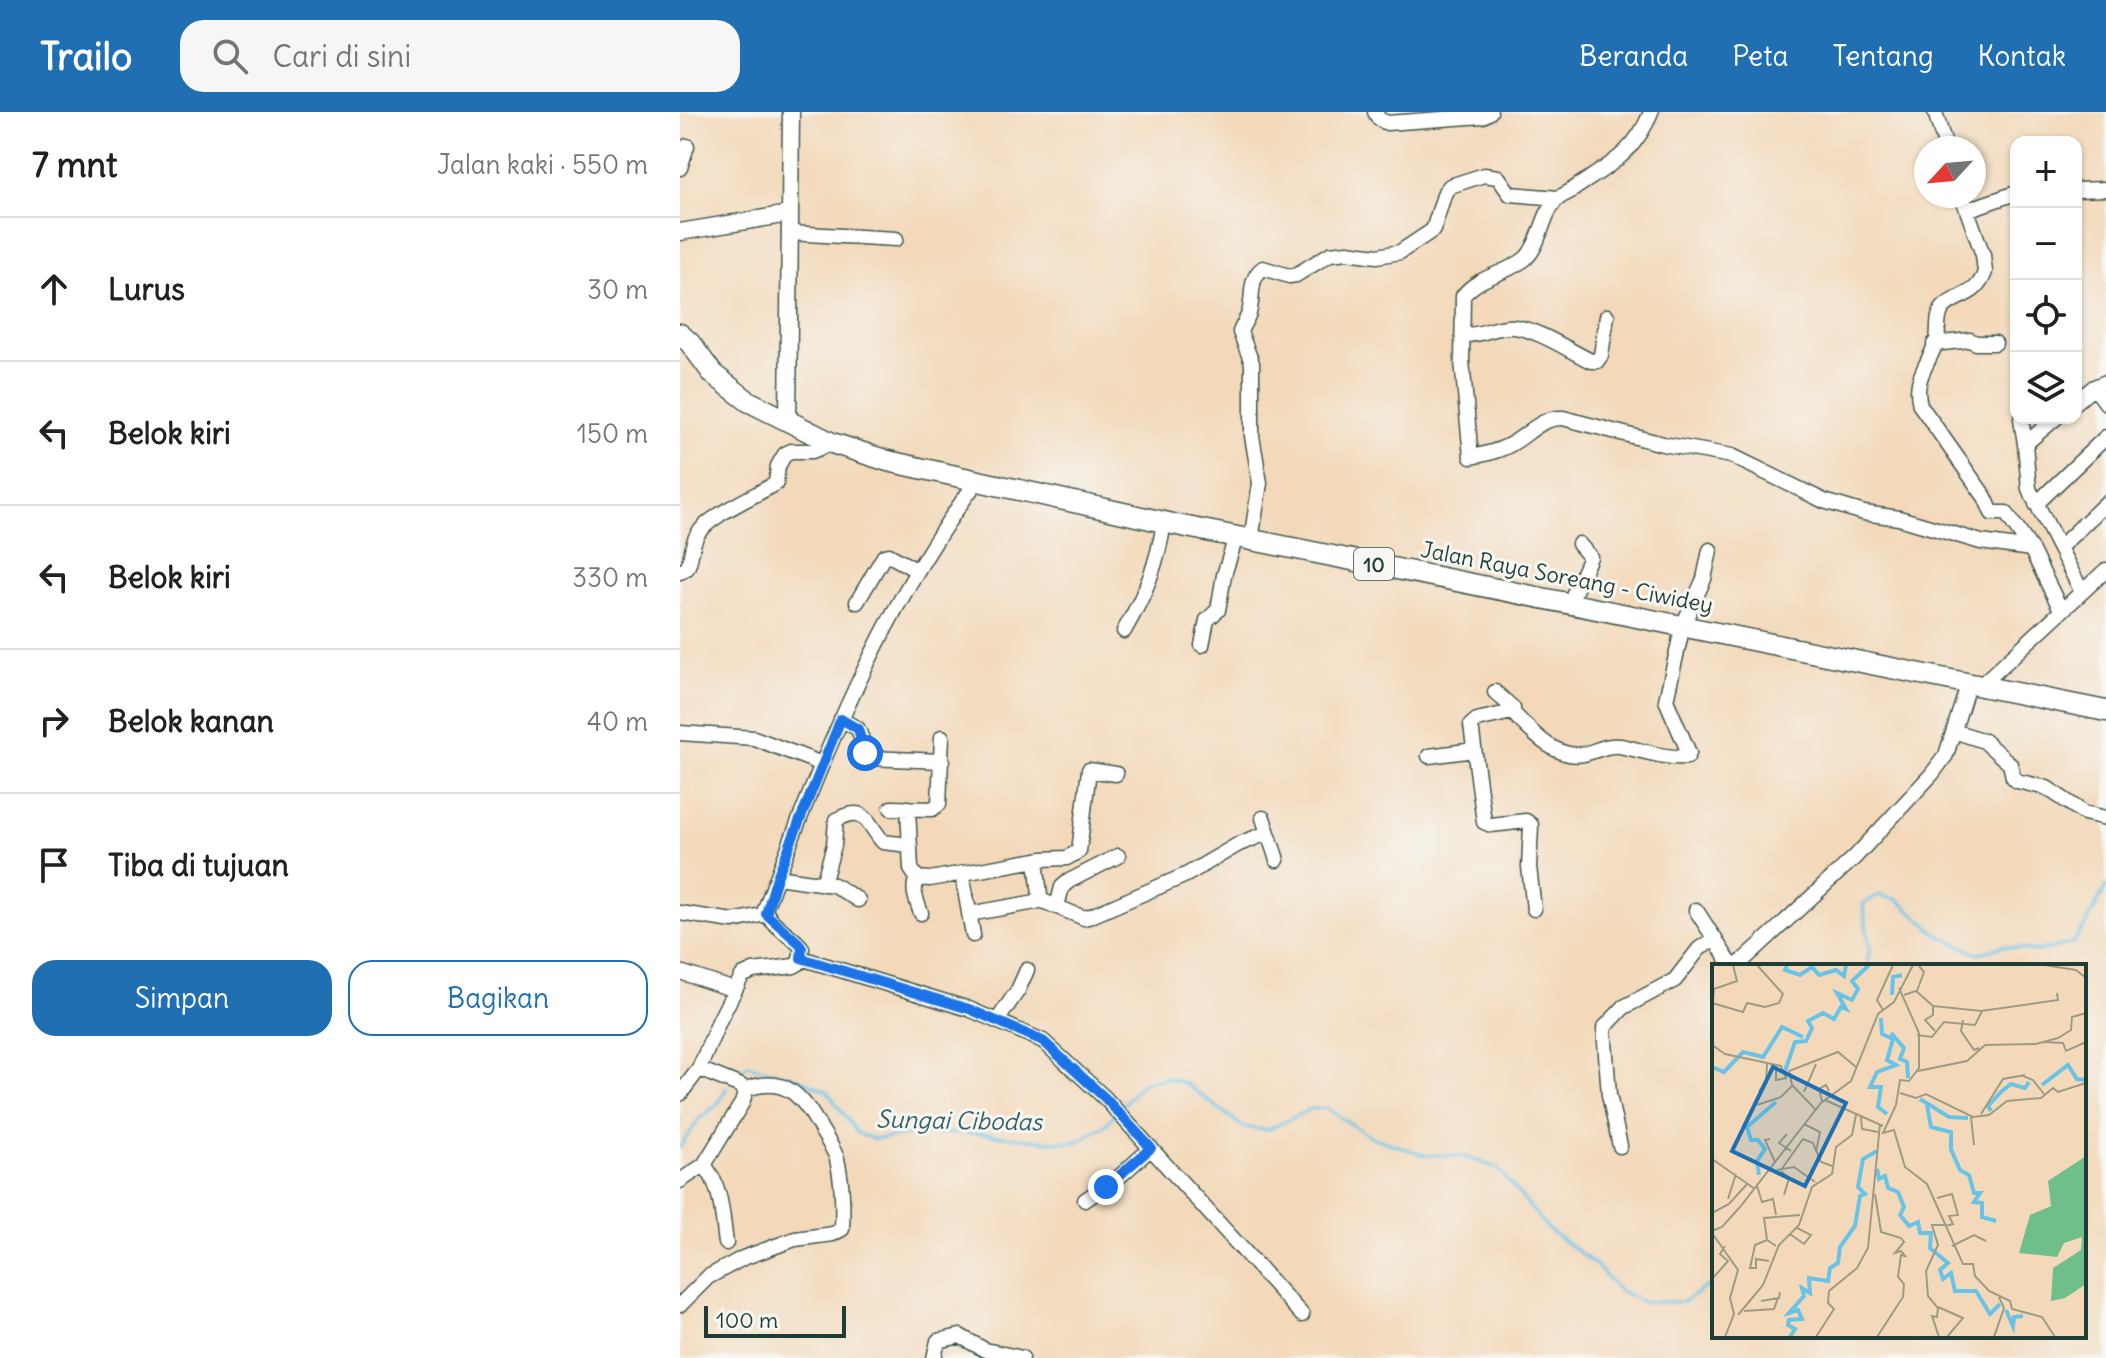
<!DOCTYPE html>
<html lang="id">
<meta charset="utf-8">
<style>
body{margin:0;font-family:Delius,sans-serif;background:#f6f6f6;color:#202124}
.controls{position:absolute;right:24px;top:24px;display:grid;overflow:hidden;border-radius:16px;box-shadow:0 2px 6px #0004}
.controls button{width:72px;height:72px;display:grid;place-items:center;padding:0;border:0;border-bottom:2px solid #e0e0e0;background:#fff;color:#202124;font:40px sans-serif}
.compass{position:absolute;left:1234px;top:24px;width:72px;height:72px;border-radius:50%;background:#fff;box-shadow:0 2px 6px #0004;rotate:244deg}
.scale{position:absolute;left:24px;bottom:20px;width:142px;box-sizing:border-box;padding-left:8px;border:4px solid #1f3d34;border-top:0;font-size:22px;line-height:28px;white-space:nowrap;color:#1f3d34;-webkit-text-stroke:6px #f6f6f2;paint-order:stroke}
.stop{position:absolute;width:24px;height:24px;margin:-18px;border:6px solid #1a73e8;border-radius:50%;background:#fff}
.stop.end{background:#1a73e8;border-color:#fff;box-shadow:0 2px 8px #0008}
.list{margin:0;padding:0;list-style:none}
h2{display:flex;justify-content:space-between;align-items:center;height:104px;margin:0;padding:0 32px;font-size:34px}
h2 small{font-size:26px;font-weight:400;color:#757577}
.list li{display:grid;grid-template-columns:52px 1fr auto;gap:24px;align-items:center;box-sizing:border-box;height:144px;padding:0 32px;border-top:2px solid #e0e0e0}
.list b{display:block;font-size:30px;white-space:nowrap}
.list em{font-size:26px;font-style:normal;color:#757577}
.actions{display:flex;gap:16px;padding:24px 32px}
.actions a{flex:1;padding:18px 0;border:2px solid #1f6fb2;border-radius:24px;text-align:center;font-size:28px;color:#1f6fb2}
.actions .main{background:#1f6fb2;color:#fff}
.icon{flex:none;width:44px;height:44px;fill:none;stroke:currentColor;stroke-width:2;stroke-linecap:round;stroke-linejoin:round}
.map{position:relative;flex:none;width:1426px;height:1246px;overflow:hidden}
header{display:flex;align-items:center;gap:48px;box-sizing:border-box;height:112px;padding:0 40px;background:#1f6fb2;color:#fff}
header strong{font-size:38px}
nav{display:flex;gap:44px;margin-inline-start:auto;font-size:28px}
.search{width:560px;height:72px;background:#f6f6f6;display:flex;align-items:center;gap:20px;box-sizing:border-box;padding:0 28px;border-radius:24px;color:#757577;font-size:30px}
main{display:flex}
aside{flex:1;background:#fff}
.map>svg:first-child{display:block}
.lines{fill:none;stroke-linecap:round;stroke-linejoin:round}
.stream{stroke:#69c3e7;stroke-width:3}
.minor-casing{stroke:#3f5448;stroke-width:17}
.major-casing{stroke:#3f5448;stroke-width:19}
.highway-casing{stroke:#3f5448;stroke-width:23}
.minor{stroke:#fff;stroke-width:14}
.major{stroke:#fff;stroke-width:16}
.highway{stroke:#fff;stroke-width:20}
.route{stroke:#1a73e8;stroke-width:10}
.labels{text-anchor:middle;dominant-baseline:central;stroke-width:6;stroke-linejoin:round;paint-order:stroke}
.shield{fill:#f6f6f2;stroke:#60746d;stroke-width:2}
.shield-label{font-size:20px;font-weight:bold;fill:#1f3d34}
.street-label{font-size:22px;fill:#1f3d34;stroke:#f6f6f2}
.water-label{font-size:24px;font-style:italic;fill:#325e61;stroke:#f6f6f2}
.inset-river{fill:none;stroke:#69c3e7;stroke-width:4}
.inset-road{fill:none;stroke:#9e9b84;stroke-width:2}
.view{fill:#1f6fb2;fill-opacity:0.15;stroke:#1f6fb2;stroke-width:4}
.inset-edge{fill:none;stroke:#1f3d34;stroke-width:4}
</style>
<header>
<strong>Trailo</strong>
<div class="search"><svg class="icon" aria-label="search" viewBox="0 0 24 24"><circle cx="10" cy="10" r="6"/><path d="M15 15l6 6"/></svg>Cari di sini</div>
<nav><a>Beranda</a><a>Peta</a><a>Tentang</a><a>Kontak</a></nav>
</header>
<main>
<aside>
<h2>7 mnt<small>Jalan kaki · 550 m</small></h2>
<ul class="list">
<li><svg class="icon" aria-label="ahead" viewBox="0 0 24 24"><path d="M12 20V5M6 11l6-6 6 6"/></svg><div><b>Lurus</b></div><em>30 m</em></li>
<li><svg class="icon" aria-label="left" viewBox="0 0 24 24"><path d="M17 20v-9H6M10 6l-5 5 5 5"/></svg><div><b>Belok kiri</b></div><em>150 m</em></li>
<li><svg class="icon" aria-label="left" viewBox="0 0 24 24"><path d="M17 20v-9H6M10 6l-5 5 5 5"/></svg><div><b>Belok kiri</b></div><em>330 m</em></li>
<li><svg class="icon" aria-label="right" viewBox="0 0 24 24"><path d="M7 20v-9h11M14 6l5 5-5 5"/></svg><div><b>Belok kanan</b></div><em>40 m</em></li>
<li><svg class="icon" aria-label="arrive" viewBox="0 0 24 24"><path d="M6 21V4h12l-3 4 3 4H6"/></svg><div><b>Tiba di tujuan</b></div></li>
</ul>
<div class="actions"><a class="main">Simpan</a><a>Bagikan</a></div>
</aside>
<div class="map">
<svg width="1426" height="1246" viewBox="0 0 1426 1246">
<rect width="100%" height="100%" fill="#f6f6f2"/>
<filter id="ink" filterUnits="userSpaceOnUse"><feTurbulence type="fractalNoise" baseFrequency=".0125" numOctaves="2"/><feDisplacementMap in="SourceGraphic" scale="16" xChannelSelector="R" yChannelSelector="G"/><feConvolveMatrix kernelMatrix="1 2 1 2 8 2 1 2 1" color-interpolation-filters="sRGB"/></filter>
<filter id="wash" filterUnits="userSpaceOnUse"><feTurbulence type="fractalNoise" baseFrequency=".006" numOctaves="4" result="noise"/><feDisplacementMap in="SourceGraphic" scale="32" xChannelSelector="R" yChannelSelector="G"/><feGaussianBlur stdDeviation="1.8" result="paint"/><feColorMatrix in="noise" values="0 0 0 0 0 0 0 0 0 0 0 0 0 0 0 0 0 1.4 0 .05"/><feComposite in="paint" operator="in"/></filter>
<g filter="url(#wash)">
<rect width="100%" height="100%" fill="#f3d9ba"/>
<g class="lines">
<path class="stream" d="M1187,854L1190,837L1183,792L1199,783L1218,788L1260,824L1298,842L1323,834L1357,839L1391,832L1406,813L1426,774
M53,965L67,953L112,964L147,979L178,1022L195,1027L237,1022L293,1021L375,1030H397L424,1014L435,1002
M440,996L462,971L486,966L505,971L563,1015L587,1018L631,997L646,996L691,1025L745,1043L782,1044L817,1056L869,1118L916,1153L938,1178L963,1190H1003L1034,1170
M0,1035L19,1007L38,992L47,975"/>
</g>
</g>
<g filter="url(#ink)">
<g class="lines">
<g class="minor-casing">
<path id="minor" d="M695,0L699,7L707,11L803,4L810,0
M971,0C954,44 925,55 889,80C886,82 881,84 878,86C862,101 861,132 846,146C828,162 799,163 783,184L782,249L791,345C805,342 820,339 833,331C850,321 862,305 883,306L983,332L1052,344L1144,389L1184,401L1219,406L1301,430L1351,437
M1255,0L1266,36
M0,56L7,34
M1396,78L1426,77
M1282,84L1303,143L1305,160C1296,186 1277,181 1263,196C1256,205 1259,217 1257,227C1251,250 1232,265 1240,293L1305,385L1312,401H1326L1351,437L1381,498
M1287,98L1336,81
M109,121L216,127
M784,223C801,224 818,213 834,215C857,217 890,239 911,249H917L921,243L927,204
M1254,232L1290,228L1296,231H1315
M1414,275L1426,291
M1396,290L1414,275L1426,270
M1344,306L1341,307L1345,332
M1376,306L1345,332L1349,377L1402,480
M1356,392L1426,325
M571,428L580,371L572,324V251L560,220C562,214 567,207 569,201C574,185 568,167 583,156L609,164L616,163L650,142L667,140L697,144L720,140L753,118L765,80L770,74L804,63L818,65L830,82L879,86
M1380,435L1426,391
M0,460L7,456C12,446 11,435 16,425C26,404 76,384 96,371L98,354L105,342L111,339H132L152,331
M177,490L204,444L209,443L236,458
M890,490L910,445L899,432
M444,519C465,483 478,451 484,410
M522,533L527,508L538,498L544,463L556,425
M1300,574L1426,458
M815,580L833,596L832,600C850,618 875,648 904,642C916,639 928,632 940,634C962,638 985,647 1007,645L1009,641L986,588L1003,513L1024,467L1030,438
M832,600L797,608L791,613L804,710L811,713L846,709L851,713L849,755L854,797
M161,607L178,617L189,646L262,649
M1274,619L1304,629L1330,652L1333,665L1337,669L1367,676L1404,701L1426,706
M0,621L74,626L142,652
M749,644L794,638
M211,696L252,697L259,692L262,625
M228,696L231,757L237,766L250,767L362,747L387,746L399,739L409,658L436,662
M583,706L597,748
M282,761L293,823
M97,765L154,773L178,788
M237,766C231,777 237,790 241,801
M143,772L154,733L156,708C186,692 186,710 203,730L229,733
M358,787L404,806L411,804L506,763L559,732L587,721
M377,794L382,775L389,769L438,744
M1016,798L1052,854
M0,801L53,809L86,802
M289,802L356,790L360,783L356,748
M121,846L289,897L363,929L425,986L622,1203
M1057,854L1175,745L1252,662L1266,643L1289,570
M0,860L55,878
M317,909L338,878L347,858
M0,982L19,957L40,907L62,864L73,859L114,854L119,851L122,836C113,823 88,812 85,797C142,647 201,496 298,368
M940,1034L929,983L924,916L944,895L995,868L1019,837L1035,826
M24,1053C42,1074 42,1103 46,1131
M0,1069L24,1053L62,991L65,981L61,974L19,957
M405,1088L439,1065L471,1036
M0,1193L28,1165L63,1146L115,1127L153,1122L162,1117C163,1096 162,1068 157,1047C154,1037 147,1028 142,1019C123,986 107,961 64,978
M254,1246L258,1229L280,1224L305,1238L342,1246"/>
</g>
<g class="major-casing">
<path id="major" d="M0,120L109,102
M108,310L111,0"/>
</g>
<g class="highway-casing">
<path id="highway" d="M0,222L10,231L33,262L68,289L152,331L208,349L502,414L1426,599"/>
</g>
<use href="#minor" class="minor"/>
<use href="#major" class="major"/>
<use href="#highway" class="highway"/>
</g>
</g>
<g class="lines" filter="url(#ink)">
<path class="route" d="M185,641L178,617L161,607L97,765L86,802L119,831L122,836L121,846L289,897L363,929L425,986L471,1036L426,1075"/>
</g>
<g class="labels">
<rect class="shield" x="674" y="436" width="40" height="32" rx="6"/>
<g class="shield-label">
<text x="694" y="452">10</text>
</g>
<g class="street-label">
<text transform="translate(887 465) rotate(11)">Jalan Raya Soreang - Ciwidey</text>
</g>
<g class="water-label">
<text transform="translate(279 1008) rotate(1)">Sungai Cibodas</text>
</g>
</g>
<g transform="translate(1032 852)">
<rect width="374" height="374" fill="#f3d9ba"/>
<path d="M374,192V320L353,334L339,337L341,304L369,286L370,273L352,279L345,293L307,289L318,251L339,242L336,217Z" fill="#6ebf8a"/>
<path class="inset-river" d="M75,1L73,6L88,11L100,3L107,11L124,6L132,12L134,1M180,31L181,13L190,11M169,54L170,70L181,75L175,96L184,101L165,108L158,123H169L166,143L175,150M179,69L192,84L188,95L195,98L196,114M0,103L12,108L31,88L51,93L70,63L91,73M73,107L83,78L94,77L100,64L96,57L111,49L122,55L129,43L134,45L125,29L140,36L146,25L140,17L157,1M330,121L356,101L365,115L374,116M208,135L237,153L256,154M215,141L219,163L239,168V185L248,206L257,211L262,229H268L262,238L270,239V253L284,257M279,147L276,142L290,127L299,120L313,124L317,118M165,205L167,215L173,212L176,224L186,228L192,243L188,251L197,262L206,258L208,269H219L218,284L236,299L228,306L231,315L239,309L243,327H264L278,350L288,340M47,211L45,197L53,185L46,176H39L35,163L64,138M294,346L301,362L302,353L311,352M78,373L83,365L76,361L77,356L90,355L86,346L77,349L92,332L90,324L98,329L97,314L116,317L118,304L126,299L128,283L143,262L148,232L153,230L146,223L151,195L165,187"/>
<path class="inset-road" d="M332,1L364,6L374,14M187,24L207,69V104L197,117L188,116L184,141L171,169L182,166L193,203L215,220L251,300H261L263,312L277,327L298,337L300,345L330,353L343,373M205,27L212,8L207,2M192,31L204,27L221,42L270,47L263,61L232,58L220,73L205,71M0,39L31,48L35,39L53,43L67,39L71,30L45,1M221,42V51L213,56L223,67M171,46L165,36L181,1M269,47L346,36L345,29M0,49L2,25L25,17L21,1M251,56L249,67L262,86L267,84M331,78L351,79L354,87L374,78M0,81L13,90L69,102L74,114M64,102V116L75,114M206,107L255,97L273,81L324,80L346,74L359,66L360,53L374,49M311,112L321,116L332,130M47,127L54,119L55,100M92,128L104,100M188,129L204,134L214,130L261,153L277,151L295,137L329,134L341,124L346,128L374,119M113,136L171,162M110,137L107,125L114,121L117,127M45,141L69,133L81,121M104,146L80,121L77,107L126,88L144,103M269,150L291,115L313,111M149,153L150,165L166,168M259,153L262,181M92,160L108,168L104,188M75,170L67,179L79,187M58,175L53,176L63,198M0,195L43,225M65,206L82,203L103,218M69,206L91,175L101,179L109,198L120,202M69,207L77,214L72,231M45,222L50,238L61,235L64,251M163,230L169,268L189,274L192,278L183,289L189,287L193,292L189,291L186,313L192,320L191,333L165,373M225,234L240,230L246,251L237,252L241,260L234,262M16,235L24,210M0,249L17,240L36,219M0,267L10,263L28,243L109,139L139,117L166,50L182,38L201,1M0,269L26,306L18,334L22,350L13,373M78,270L92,280L99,271L85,264M55,276L52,254L88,251M240,282L262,271L274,277M57,297L44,295V304H38L43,281L55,276L64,282M0,315L16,297L8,290L13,282M49,337L67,334L68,328M226,343L251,354L235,373M32,347L62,345L66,334M26,351L51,321L67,281L87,261L100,223L120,210L124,183L140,171L144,151M104,373L122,345L116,339L117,327L145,304L156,284L168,160M227,373L220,352L225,353L226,344L216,332L214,307L226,281L220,261H233M282,373L292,344L287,333"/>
<path class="view" d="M61,103L134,139L93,222L20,187Z"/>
<rect width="374" height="374" class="inset-edge"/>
</g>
</svg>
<div class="controls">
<button>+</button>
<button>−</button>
<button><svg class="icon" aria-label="locate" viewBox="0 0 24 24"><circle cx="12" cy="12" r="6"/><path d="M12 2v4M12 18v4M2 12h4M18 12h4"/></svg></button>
<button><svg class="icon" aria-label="layers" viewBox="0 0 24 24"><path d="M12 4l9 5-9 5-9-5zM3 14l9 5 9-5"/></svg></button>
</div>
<svg class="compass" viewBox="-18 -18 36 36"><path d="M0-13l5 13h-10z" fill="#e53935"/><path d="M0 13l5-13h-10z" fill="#757577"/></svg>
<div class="scale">100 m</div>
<div class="stop" style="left:185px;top:641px"></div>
<div class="stop end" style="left:426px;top:1075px"></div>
</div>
</main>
